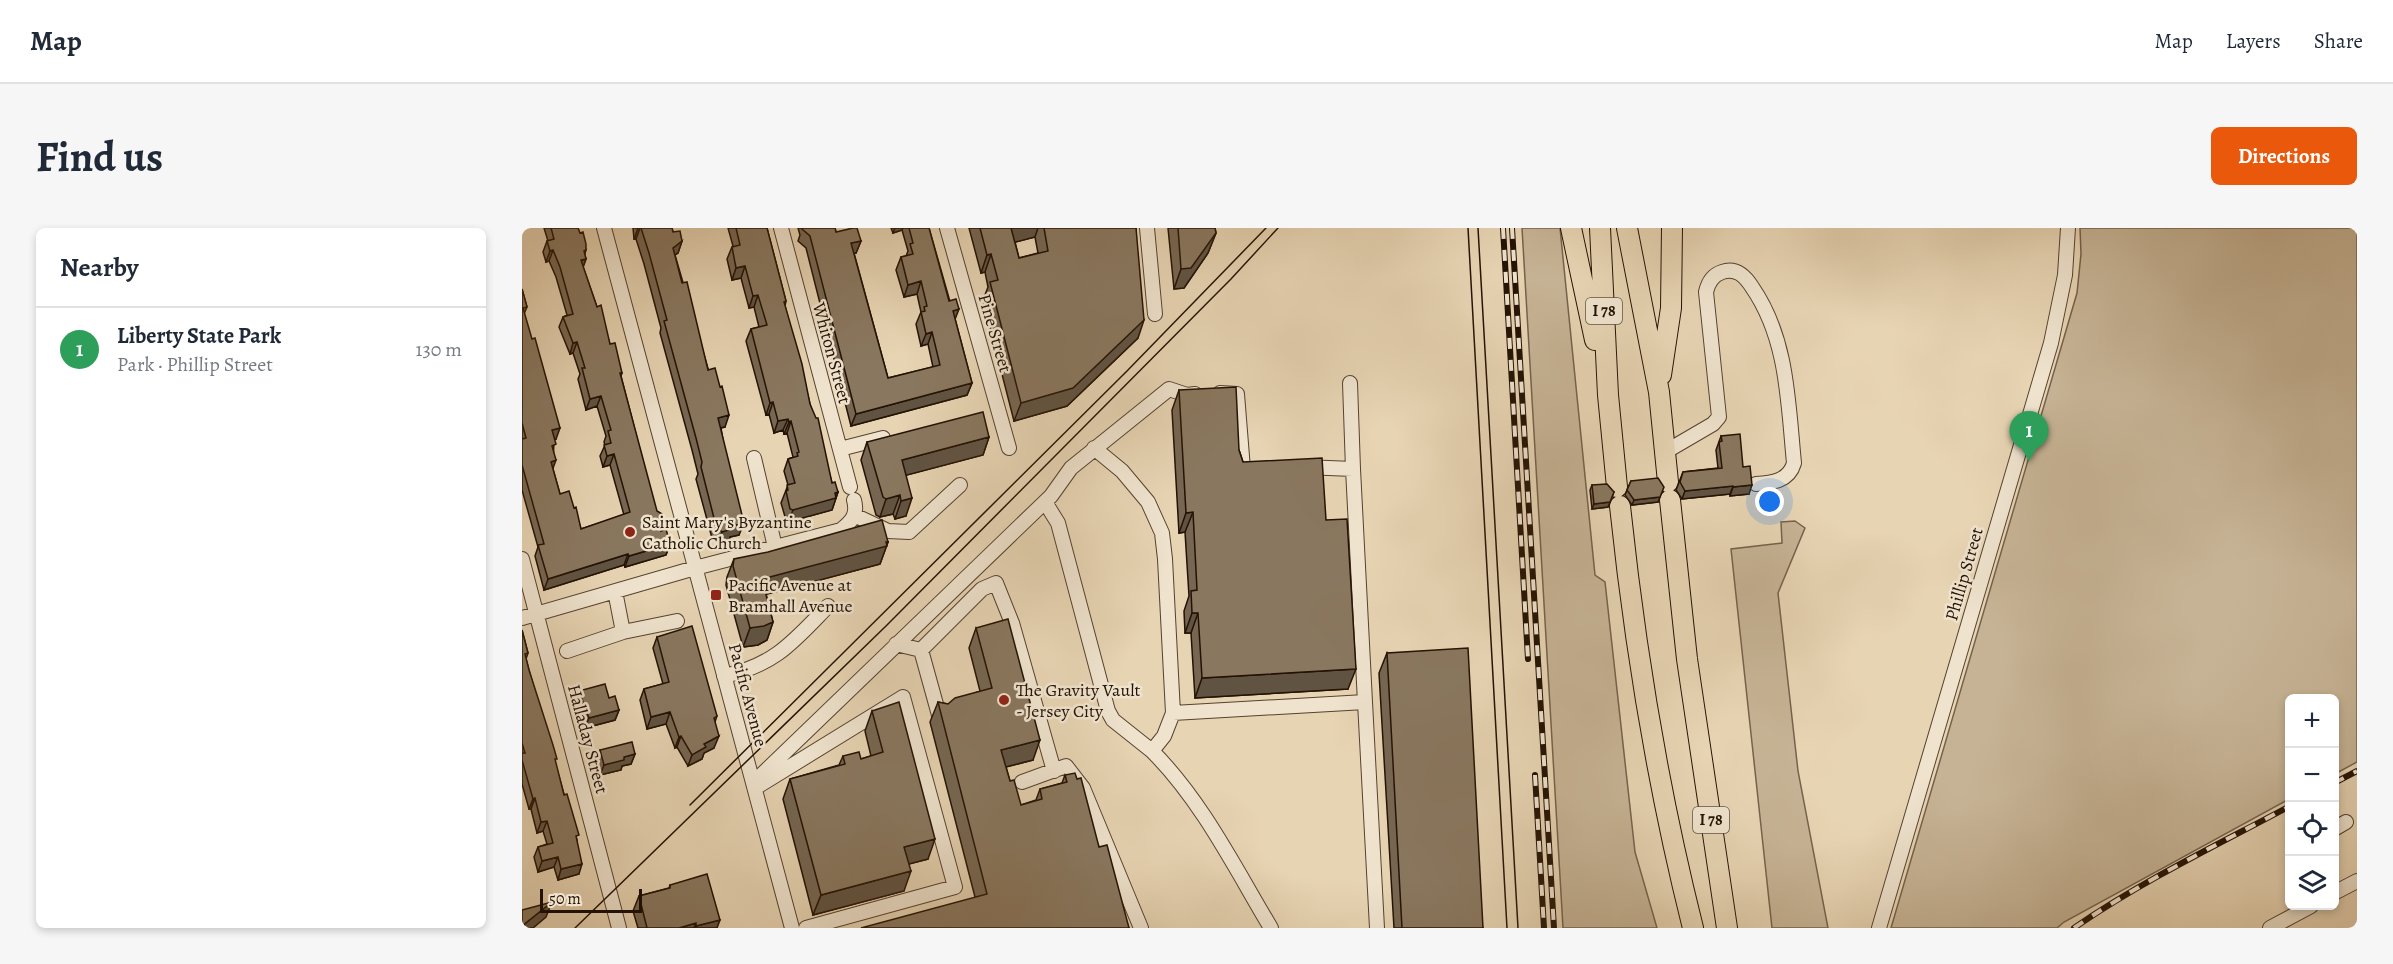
<!DOCTYPE html>
<meta charset="utf-8">
<style>
body{margin:0;font-family:Alegreya,serif;background:#f6f6f7;color:#1f2937}
.controls{position:absolute;right:18px;bottom:18px;display:grid;overflow:hidden;border-radius:9px;box-shadow:0 3px 9px #0003}
.controls button{width:54px;height:54px;display:grid;place-items:center;padding:0;border:0;border-bottom:2px solid #e0e1e3;background:#fff;color:#1f2937;font:30px sans-serif}
.scale{position:absolute;left:18px;bottom:15px;width:102px;box-sizing:border-box;padding-left:6px;border:3px solid #241204;border-top:0;font-size:16px;line-height:21px;white-space:nowrap;color:#241204;-webkit-text-stroke:4px #efe3ce;paint-order:stroke}
.you{position:absolute;left:1248px;top:274px;width:21px;height:21px;margin:-15px;border:4px solid #fff;border-radius:50%;background:#1a73e8;box-shadow:0 0 0 9px #1a73e833}
.badge{display:grid;place-items:center;width:39px;height:39px;border-radius:50%;background:#ea580c;color:#fff;font-size:20px;font-weight:700}
.pin{position:absolute;translate:-50% -50px;filter:drop-shadow(0 2px 3px #0008)}
.pin::after{content:'';position:absolute;top:32px;width:21px;height:18px;background:inherit;clip-path:polygon(0 0,100% 0,50% 100%)}
.list{margin:0;padding:0;list-style:none}
h2{display:flex;justify-content:space-between;align-items:center;height:78px;margin:0;padding:0 24px;font-size:26px}
h2 small{font-size:20px;font-weight:400;color:#747a83}
.list li{display:grid;grid-template-columns:39px 1fr auto;gap:18px;align-items:center;box-sizing:border-box;height:84px;padding:0 24px;border-top:2px solid #e0e1e3}
.list b{display:block;font-size:22px;white-space:nowrap}
.list p{margin:0;font-size:20px;white-space:nowrap;color:#747a83}
.list em{font-size:20px;font-style:normal;color:#747a83}
.icon{flex:none;width:33px;height:33px;fill:none;stroke:currentColor;stroke-width:2;stroke-linecap:round;stroke-linejoin:round}
.map{position:relative;flex:none;width:1835px;height:700px;overflow:hidden;border-radius:9px}
header{display:flex;align-items:center;gap:36px;box-sizing:border-box;height:84px;padding:0 30px;background:#fff;border-bottom:2px solid #e0e1e3}
header strong{font-size:28px}
nav{display:flex;gap:33px;margin-inline-start:auto;font-size:21px}
.intro{display:flex;align-items:center;justify-content:space-between;box-sizing:border-box;height:144px;padding:0 36px}
h1{margin:0;font-size:42px}
.button{padding:15px 27px;border-radius:9px;background:#ea580c;color:#fff;font-size:21px;font-weight:700}
main{display:flex;gap:36px;padding:0 36px}
aside{flex:1;background:#fff;border-radius:9px;box-shadow:0 3px 9px #0003}
.map>svg:first-child{display:block}
.green{fill:#c6b395;stroke:#75624c;stroke-width:1.5}
.lines{fill:none;stroke-linecap:round;stroke-linejoin:round}
.minor-casing{stroke:#554230;stroke-width:16}
.highway-casing{stroke:#241204;stroke-width:22}
.minor{stroke:#efe3ce;stroke-width:14}
.highway{stroke:#e7d4b3;stroke-width:20}
.tram{stroke:#241204;stroke-width:1.5}
.rail-casing{stroke:#241204;stroke-width:6}
.rail{stroke:#efe3ce;stroke-width:4;stroke-dasharray:11;stroke-linecap:butt}
.wall{fill:#766652;stroke:#241204;stroke-width:1.5;fill-rule:evenodd}
.shaded-wall{fill:#605342;stroke:#241204;stroke-width:1.5}
.building{fill:#89775f;stroke:#241204;stroke-width:1.5}
.poi-dot{fill:#8f2418;stroke:#efe3ce;stroke-width:2}
.labels{text-anchor:middle;dominant-baseline:central;stroke-width:5;stroke-linejoin:round;paint-order:stroke}
.shield{fill:#efe3ce;stroke:#615141;stroke-width:1.5}
.shield-label{font-size:16px;font-weight:bold;fill:#241204}
.street-label{font-size:18px;fill:#241204;stroke:#efe3ce}
.poi-label{font-size:18px;fill:#241204;stroke:#efe3ce;text-anchor:start}
</style>
<header>
<strong>Map</strong>
<nav><a>Map</a><a>Layers</a><a>Share</a></nav>
</header>
<div class="intro"><h1>Find us</h1><a class="button">Directions</a></div>
<main>
<aside>
<h2>Nearby<small></small></h2>
<ul class="list">
<li><span class="badge" style="background:#2e9e5b">1</span><div><b>Liberty State Park</b><p>Park · Phillip Street</p></div><em>130 m</em></li>
</ul>
</aside>
<div class="map">
<svg width="1835" height="700" viewBox="0 0 1835 700">
<rect width="100%" height="100%" fill="#e7d4b3"/>
<filter id="stains"><feTurbulence type="fractalNoise" baseFrequency=".00333" numOctaves="4"/><feColorMatrix values="0 0 0 0 .2 0 0 0 0 .09 0 0 0 0 .02 0 0 0 .5 -.17"/></filter>
<radialGradient id="worn" r=".72"><stop offset=".6" stop-color="#630" stop-opacity="0"/><stop offset="1" stop-color="#630" stop-opacity=".3"/></radialGradient>
<path class="green" d="M1000,0H1038L1073,347L1083,354L1113,624L1135,700H1041Z
M1558,0H1835V534L1813,546L1812,470H1768L1767,571L1542,694L1535,700H1369L1555,65L1559,26Z
M1273,293L1283,300L1256,365L1276,543L1306,700H1250L1209,321L1260,315L1259,294Z"/>
<g class="lines">
<g class="minor-casing">
<path id="minor" d="M82,0L270,700
M259,0L328,259
M425,0L487,220
M625,0L633,86
M828,155L831,241
M698,165L715,166L721,241
M572,220L600,243L626,274L640,305L643,331L651,485L642,508L630,523C680,573 713,640 749,700
M318,221L361,210
M1143,224L1191,196L1197,189L1184,64C1186,55 1191,47 1200,44C1214,39 1223,48 1230,59C1266,111 1266,175 1272,235C1267,253 1250,255 1234,256
M232,230L253,319
M523,274L536,295L586,483L591,492L630,523
M332,287L366,303L387,304L438,257
M0,331L97,700
M0,390L173,340L319,302C330,293 336,287 332,272
M101,404L155,393
M374,416L399,422L460,361L474,355L490,395L532,543
M399,422L417,487
M45,423L101,404L93,363
M202,448C253,437 271,414 306,378
M843,474L855,700
M651,485L843,474L831,241L782,239
M500,554L544,538L561,560L619,700
M231,555L529,268L549,240L647,161L665,167L673,166
M233,560L381,469L433,659L284,700
M1812,601L1824,594
M1812,665L1835,653
M1357,700L1529,115L1543,47L1546,0
M1748,700L1789,678"/>
</g>
<g class="highway-casing">
<path id="highway" d="M1049,0L1073,112
M1078,0L1086,167L1095,259
M1105,0L1137,164L1146,254
M1139,147L1149,80L1150,0
M1148,272L1165,431L1205,700
M1098,278C1113,421 1136,561 1171,700"/>
</g>
<use href="#minor" class="minor"/>
<use href="#highway" class="highway"/>
<path class="tram" d="M946,0L985,700
M956,0L996,700
M168,577L605,143L744,0
M53,700L364,398L709,51L756,0"/>
<g class="rail-casing">
<path id="rail" d="M981,0L1006,431
M990,0L1032,700
M1013,547L1022,700
M1812,555L1835,543
M1552,700C1620,653 1695,617 1768,578"/>
</g>
<use href="#rail" class="rail"/>
</g>
<path class="wall" d="M22,0H56L64,31L61,39L88,116L100,145L99,148L139,303L148,316L144,327L103,339L102,337L22,362L13,328L16,319L0,262V61L5,79L2,86L34,211H32L31,241L38,266L52,280L59,301L102,287L88,237L81,239L78,228L83,217L82,214L84,208L75,178L64,182L56,151L58,146L51,125L48,126L37,99L41,89L45,87L34,49L27,33L24,34L21,24L25,13H26Z
M111,0H150L151,4L160,13L156,25L153,27L203,199L199,200L217,307L208,309L207,313L196,316L190,310L174,251L176,246L170,222L138,105L139,100L122,36L114,11H112Z
M206,0H245L264,73L263,78L288,176L310,255L316,264L310,282L266,294L264,292L259,275L266,257L262,243L266,231L271,229L265,205L262,206L261,202L252,205L247,186L244,187L224,113L229,101L237,99L232,79L227,80L219,50L210,52L205,31L210,19L211,18Z
M276,0H313L314,4L339,13L334,25H332L366,150L411,139L406,116L399,118L394,96L399,84L395,66L382,69L374,42L379,29L384,28L386,23L380,2L371,5L369,0H407L433,91L450,155L445,167L329,198L284,20L276,13L278,7Z
M447,0H614L616,110L545,178L492,193L461,72L466,59L463,44L459,45ZM513,9L516,25L497,30L493,14Z
M646,0H693L694,5L686,25L662,60L652,61Z
M657,162L717,222L721,234L804,292L826,461L673,470L669,405H663L662,383L667,368L663,304L657,305L650,182Z
M1199,208L1221,239L1227,266L1208,268V266L1160,271L1154,262L1161,244L1196,240L1194,222Z
M467,209L461,227L384,247V288L373,291L371,286L358,289L354,287L339,232L345,214Z
M1109,253L1136,274L1110,277L1103,267Z
M1070,257L1092,264L1086,279L1070,281L1068,262Z
M366,314L358,336L244,366L251,394L245,412L236,417L221,419L204,357L205,349L212,331Z
M454,400L511,532L484,539L488,553L499,577L514,572L518,561L540,555L543,547L577,619L607,700L453,669L408,494L416,474L426,476L458,463L447,420Z
M0,402L6,425L4,431L7,442L55,612L57,646L36,652L32,639L16,644L12,629L16,619L25,616L21,603L15,605L9,581H7L0,556Z
M135,409L195,488L193,494L192,520L182,525L180,531L166,538L155,519L153,520L144,496L125,501L118,472L122,461L141,456L131,420Z
M865,425L961,700H872L857,445Z
M57,463L87,470L97,482L93,492L63,500L53,474Z
M350,483L406,631L387,636L382,663L291,687L261,571L268,551L317,537L321,528L339,531L349,528L343,503Z
M78,522L113,526L109,536L100,538L99,542L78,547L75,533Z
M148,657L195,700H116L111,683L117,668L147,660Z"/>
<path class="shaded-wall" d="M116,0H118L114,11H112Z
M373,0H381L380,2L371,5Z
M489,0H516L513,9L482,17Z
M694,5L686,25L662,60L652,61L659,41Z
M160,13L156,25L146,31L151,20Z
M339,13L334,25L325,27L329,15Z
M31,22L27,33L24,34L28,23Z
M64,22L61,32L64,31L60,42L55,43L62,23Z
M469,26L463,44L459,45L465,27Z
M223,38L219,50L210,52L214,40Z
M399,53L395,66L382,69L386,57Z
M236,67L232,79L227,80L231,68Z
M437,81L432,94L431,83Z
M622,92L616,110L545,178L492,193L499,175Z
M410,104L406,116L399,118L404,106Z
M55,114L51,125L48,126L51,115Z
M450,155L445,167L329,198L334,186Z
M79,168L75,178L64,182L68,171Z
M251,174L247,186L244,187L248,175Z
M207,187L203,199L192,201L196,190Z
M266,191L261,202L252,205L256,193Z
M269,193L265,205L262,206L267,194Z
M38,200L34,211L26,213L30,202Z
M467,209L461,227L374,250L380,232Z
M92,226L88,237L81,239L85,228Z
M34,232L30,243L29,234Z
M1230,257L1227,266L1208,268L1211,259Z
M1211,258L1208,266L1160,271L1163,263Z
M316,264L310,282L266,294L271,282Z
M378,267L371,286L358,289L364,271Z
M1138,269L1136,274L1110,277L1112,272Z
M390,270L384,288L373,291L379,273Z
M1088,274L1086,279L1070,281L1072,276Z
M671,284L663,304L657,305L664,285Z
M222,295L217,307L208,309L207,313L196,316L200,304L210,298Z
M366,314L358,336L234,369L240,351Z
M148,316L144,327L103,339L107,328Z
M106,326L102,337L22,362L26,351Z
M670,385H676L669,405H663Z
M251,394L245,412L236,417L221,419L228,400Z
M834,441L826,461L673,470L680,450Z
M97,482L93,492L63,500L67,490Z
M148,484L144,496L125,501L129,489Z
M159,508L155,519L153,520L157,509Z
M197,508L192,520L182,525L180,531L166,538L170,527L182,516Z
M518,512L511,532L472,542L479,522Z
M113,526L109,536L100,538L99,542L78,547L82,537L102,529Z
M13,570L9,581H7L11,571Z
M25,593L21,603L15,605L19,594Z
M413,611L406,631L375,639L382,619Z
M36,629L32,639L16,644L20,633Z
M60,636L57,646L36,652L39,641Z
M389,643L382,663L291,687L299,667Z
M30,674L24,689L11,700H0V698Z
M198,692L195,700H174V698Z
M174,695L172,700H157Z"/>
<path class="building" d="M29,0H56L58,5L61,4L64,16V22L62,23L64,31L59,32L75,79L79,77L88,116L93,115L100,145H98L124,242L135,283L140,286L139,303L144,301L148,316L107,328L106,326L26,351L16,317L22,316L0,237V211L4,210L0,195V61L5,79L1,80L10,111L13,110L38,200L30,202L34,216L30,218L34,232L29,234L38,266L47,263L52,280L54,279L59,301L108,284L92,226L85,228L82,217L89,215L86,203L89,202L79,168L68,171L60,140H63L55,114L51,115L41,89L51,86L38,39L31,22L28,23L25,13L32,11Z
M119,0H150L151,4L158,3L160,13L151,20L160,55L165,54L186,142L193,140L198,159L200,158L207,187L196,190L222,295L210,298L211,301L200,304L194,298L179,239L180,234L174,210L142,93L145,92L127,25Z
M214,0H245L264,73L262,74L280,136L288,176L294,190H296L310,255L313,254L316,264L313,265L314,270L271,282L268,281L264,263L266,262L265,257L273,255L266,231L276,228L275,225L277,224L269,193L267,194L266,191L256,193L251,174L248,175L229,101L245,97L236,67L231,68L223,38L214,40L210,19L218,17Z
M281,0H313L314,4L331,0H335L339,13L329,15L366,150L418,137L410,104L404,106L399,84L403,83L402,79L405,78L399,53L386,57L379,29L391,26L388,16L391,15L387,0H407L427,73L434,71L437,81L431,83L450,155L334,186L288,8L280,1Z
M458,0H489L497,30L526,23L522,0H614L622,92L551,160L499,175L468,54L476,52L469,26L465,27Z
M656,0H693L694,5L669,40L659,41Z
M714,159L717,222L721,234L800,230L804,292L825,291L834,441L680,450L676,385H670L669,363L675,362L671,284L664,285L657,162Z
M461,184L467,209L380,232L390,270L379,273L378,267L364,271L361,269L345,214Z
M1218,206L1221,239L1228,238L1230,257L1211,259V258L1163,263L1158,254L1161,244L1200,240L1197,214L1200,213L1199,208Z
M1136,250L1142,259L1138,269L1112,272L1105,262L1109,253Z
M1085,256L1092,264L1088,274L1072,276L1070,257Z
M360,292L366,314H364L365,318L240,351L251,394L242,398L228,400L211,338L212,331L246,324Z
M486,391L518,512L479,522L488,553L492,552L499,577L520,571L518,561L545,554L543,547L553,545L555,551L559,550L577,619L585,617L607,700H339L465,666L416,474L426,476L433,470L470,460L454,400Z
M170,398L195,488L192,490L197,508L182,516L184,519L170,527L159,508L157,509L148,484L129,489L122,461L147,454L135,409Z
M0,402L6,425L3,426L7,442L31,517L35,531H33L42,567L45,566L57,607L54,608L60,636L39,641L36,629L20,633L16,619L31,615L25,593L19,594L13,570L11,571L0,532V525H3L0,515Z
M946,420L961,700H880L865,425Z
M83,456L87,470L93,468L97,482L67,490L57,463Z
M377,474L413,611L382,619L389,643L299,667L268,551L323,536L321,528L337,524L339,531L361,524L350,483Z
M110,514L113,526L102,529V532L82,537L78,522Z
M185,646L198,692L174,698V695L157,700H125L117,668L148,660V657Z
M30,674L0,698V682Z"/>
<g class="poi-dot">
<circle cx="108" cy="304" r="6"/>
<rect x="188" y="361" width="12" height="12" rx="3"/>
<circle cx="482" cy="472" r="6"/>
</g>
<g class="labels">
<g class="shield">
<rect x="1064" y="70" width="36" height="26" rx="4.5"/>
<rect x="1171" y="579" width="36" height="26" rx="4.5"/>
</g>
<g class="shield-label">
<text x="1082" y="83">I 78</text>
<text x="1189" y="592">I 78</text>
</g>
<g class="street-label">
<text transform="translate(473 105) rotate(74)">Pine Street</text>
<text transform="translate(310 125) rotate(75)">Whiton Street</text>
<text transform="translate(1442 346) rotate(-74)">Phillip Street</text>
<text transform="translate(226 467) rotate(75)">Pacific Avenue</text>
<text transform="translate(66 511) rotate(75)">Halladay Street</text>
</g>
<g class="poi-label">
<text x="120" y="294">Saint Mary's Byzantine<tspan x="120" dy="21">Catholic Church</tspan></text>
<text x="206" y="357">Pacific Avenue at<tspan x="206" dy="21">Bramhall Avenue</tspan></text>
<text x="494" y="462">The Gravity Vault<tspan x="494" dy="21">- Jersey City</tspan></text>
</g>
</g>
<rect width="100%" height="100%" filter="url(#stains)"/>
<rect width="100%" height="100%" fill="url(#worn)"/>
</svg>
<div class="controls">
<button>+</button>
<button>−</button>
<button><svg class="icon" aria-label="locate" viewBox="0 0 24 24"><circle cx="12" cy="12" r="6"/><path d="M12 2v4M12 18v4M2 12h4M18 12h4"/></svg></button>
<button><svg class="icon" aria-label="layers" viewBox="0 0 24 24"><path d="M12 4l9 5-9 5-9-5zM3 14l9 5 9-5"/></svg></button>
</div>
<div class="scale">50 m</div>
<div class="you"></div>
<div class="pin badge" style="left:1507px;top:233px;background:#2e9e5b">1</div>
</div>
</main>
